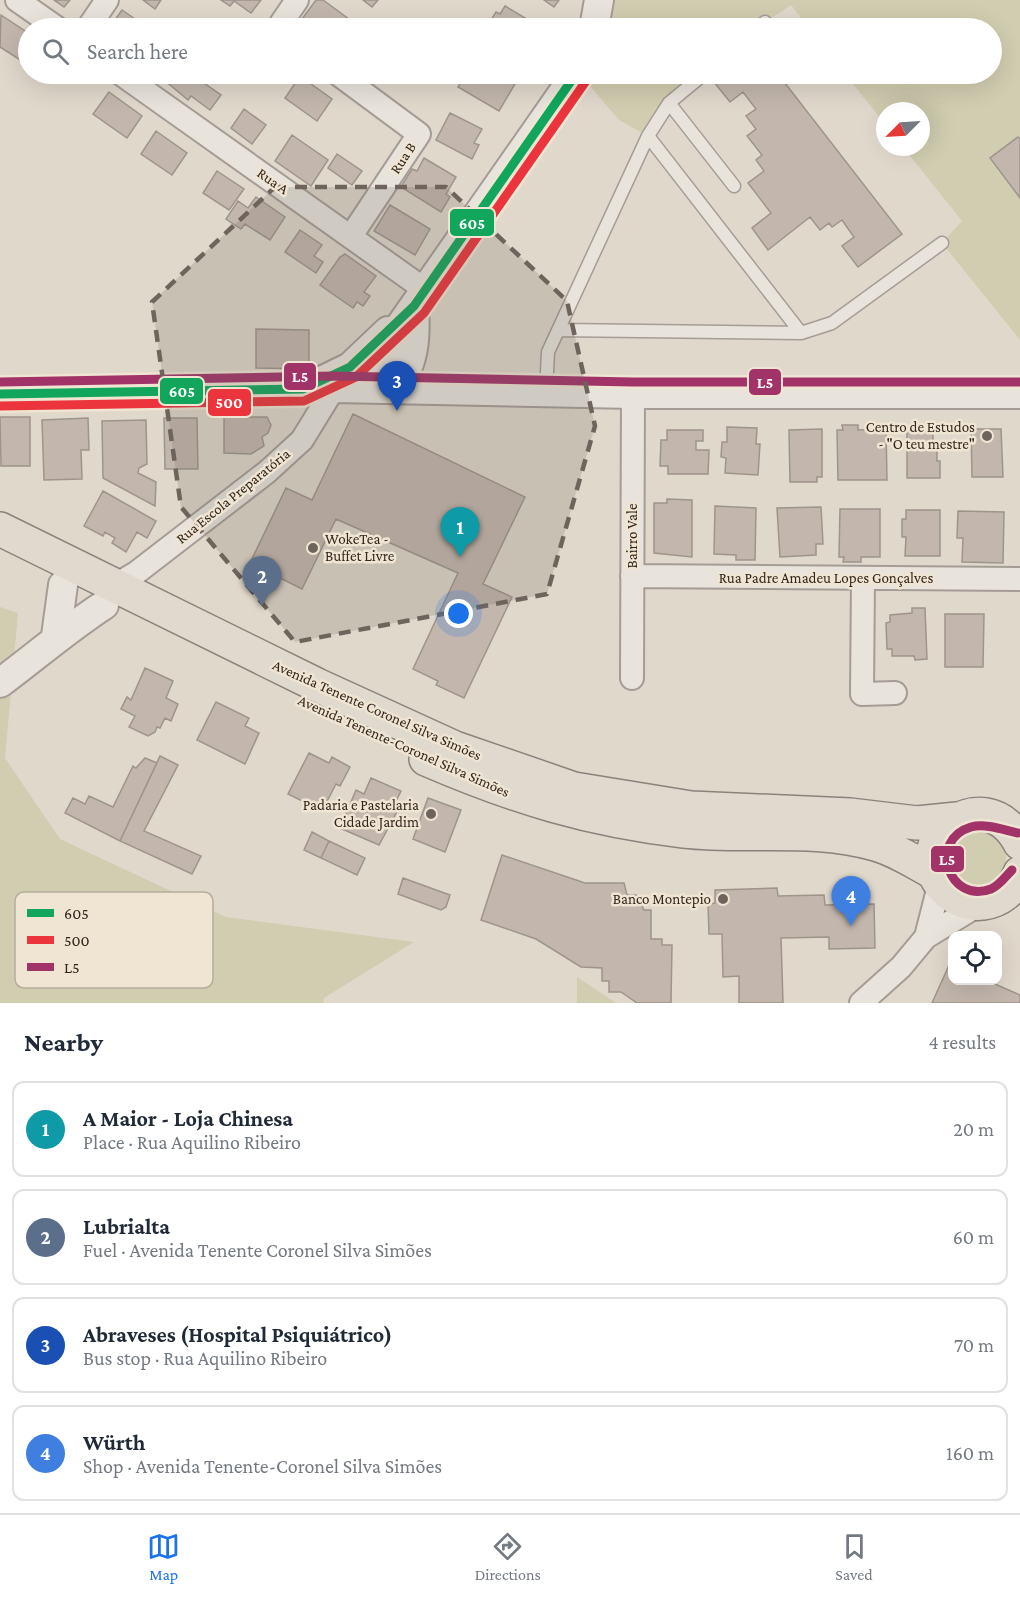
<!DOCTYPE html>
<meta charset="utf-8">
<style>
body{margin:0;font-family:"Crimson Pro",serif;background:#f6f6f7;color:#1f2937}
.controls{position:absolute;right:18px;bottom:18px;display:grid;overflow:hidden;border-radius:12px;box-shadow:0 6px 24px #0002}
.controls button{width:54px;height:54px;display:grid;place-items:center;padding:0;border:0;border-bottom:2px solid #e0e1e3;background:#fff;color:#1f2937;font:30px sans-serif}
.compass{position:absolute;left:876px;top:102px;width:54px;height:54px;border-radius:50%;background:#fff;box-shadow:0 6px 24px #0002;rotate:246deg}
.you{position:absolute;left:459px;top:614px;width:21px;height:21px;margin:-15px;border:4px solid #fff;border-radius:50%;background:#1a73e8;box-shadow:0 0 0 9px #1a73e833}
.badge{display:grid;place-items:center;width:39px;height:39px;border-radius:50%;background:#1a73e8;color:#fff;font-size:20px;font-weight:700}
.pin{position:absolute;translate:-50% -50px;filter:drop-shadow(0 2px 3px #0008)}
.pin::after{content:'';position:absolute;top:32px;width:21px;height:18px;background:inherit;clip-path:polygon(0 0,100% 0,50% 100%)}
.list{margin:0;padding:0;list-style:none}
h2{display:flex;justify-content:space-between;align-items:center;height:78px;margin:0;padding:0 24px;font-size:26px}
h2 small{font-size:20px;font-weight:400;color:#747a83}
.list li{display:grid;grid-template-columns:39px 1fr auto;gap:18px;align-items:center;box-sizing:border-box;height:96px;margin:0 12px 12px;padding:0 12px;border:2px solid #e0e1e3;border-radius:12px}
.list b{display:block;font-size:22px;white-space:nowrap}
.list p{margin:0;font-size:20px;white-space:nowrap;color:#747a83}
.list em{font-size:20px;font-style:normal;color:#747a83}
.icon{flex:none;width:33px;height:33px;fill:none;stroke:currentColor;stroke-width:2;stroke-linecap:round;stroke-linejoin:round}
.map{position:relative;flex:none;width:1020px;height:1003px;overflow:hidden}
.search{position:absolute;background:#fff;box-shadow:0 6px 24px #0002;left:18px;right:18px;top:18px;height:66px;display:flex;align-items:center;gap:15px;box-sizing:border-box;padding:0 21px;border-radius:33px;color:#747a83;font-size:22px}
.sheet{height:510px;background:#fff}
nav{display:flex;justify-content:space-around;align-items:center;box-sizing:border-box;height:84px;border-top:2px solid #e0e1e3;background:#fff;font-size:16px;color:#747a83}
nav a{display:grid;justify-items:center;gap:3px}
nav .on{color:#1a73e8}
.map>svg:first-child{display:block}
.green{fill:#d0cdb0}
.building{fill:#c3b7ad;stroke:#9f948b;stroke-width:1.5}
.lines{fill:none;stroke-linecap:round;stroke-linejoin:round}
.service-casing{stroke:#a59d95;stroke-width:15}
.minor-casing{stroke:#a59d95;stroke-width:26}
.tertiary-casing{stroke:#a59d95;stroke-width:32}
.primary-casing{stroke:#8a837b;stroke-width:36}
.service{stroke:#e8e4dc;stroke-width:12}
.minor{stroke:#e8e4dc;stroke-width:22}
.tertiary{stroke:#e8e4dc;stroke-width:28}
.primary{stroke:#dfd9ce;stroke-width:33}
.bus-1-casing{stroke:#f0e5d2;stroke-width:14}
.bus-2-casing{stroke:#f0e5d2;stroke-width:14}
.bus-3-casing{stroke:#f0e5d2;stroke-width:14}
.bus-1{stroke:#11a65b;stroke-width:9}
.bus-2{stroke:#ec343c;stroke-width:9}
.bus-3{stroke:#a23368;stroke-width:9}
.marked{fill:#6f645b;fill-opacity:0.2;stroke:#6f645b;stroke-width:4.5;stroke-dasharray:12 8;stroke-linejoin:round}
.poi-dot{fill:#6f645b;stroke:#f0e5d2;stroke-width:2}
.labels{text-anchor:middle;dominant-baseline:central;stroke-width:5;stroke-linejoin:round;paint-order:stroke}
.street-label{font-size:15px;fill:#32261e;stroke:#f0e5d2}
.poi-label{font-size:15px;fill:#32261e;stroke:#f0e5d2;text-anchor:end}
.key{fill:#f0e5d2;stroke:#b7ac9c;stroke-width:1.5}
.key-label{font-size:16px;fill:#32261e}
.line-badge{stroke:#f0e5d2;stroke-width:2}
.badge-label{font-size:16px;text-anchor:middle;font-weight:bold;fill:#fff}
</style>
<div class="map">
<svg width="1020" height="1003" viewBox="0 0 1020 1003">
<rect width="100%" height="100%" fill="#e0d8cb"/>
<path class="green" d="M611,0H1020V340L942,243L962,221L903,147H921V111H885V124L845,74H992V28H809L791,5L757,28H604Z
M593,74H704L648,136L619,120L590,86Z
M0,607L18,613L5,758L60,839L226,917L414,942L324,998L323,1003H0Z
M977,829L996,836L1006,853V863L997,881L980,890L952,879C944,842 943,845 977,829Z
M577,977L616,1003H577Z"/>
<path class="building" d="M54,0H70L64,7Z
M143,0H161L155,9Z
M221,0H261L251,13L234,1L230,6Z
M316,0H323L361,28H307L299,23Z
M363,0H378L372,7Z
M544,0H559L554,7Z
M505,6L542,28H486L496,12L500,14Z
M122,10L148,28H109Z
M1,15L28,33V57L25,63L0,47Z
M157,74H191L221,95L210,110L191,96L188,100Z
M466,74H513L519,77L499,111L458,87Z
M723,74H778L902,234L858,267L842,246L854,237L842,220L832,227L829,223L820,230L810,217L768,250L752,228L771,213L748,183L764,171L756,160L762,155L747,136L756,129L746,116L756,109L743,92L730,102L713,81Z
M300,76L332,99L317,121L285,98Z
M109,92L142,116L127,138L93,114Z
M244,109L266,125L252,144L231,128Z
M450,113L482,129L474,143L479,145L472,159L436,140Z
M156,131L187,153L172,175L141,154Z
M292,135L328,160L311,186L275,161Z
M1018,137L1020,139V198L990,158Z
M337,154L362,171L352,185L328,168Z
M424,158L456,177L446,194L450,197L441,212L401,187L412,169L417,171Z
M217,171L244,189L229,210L203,193Z
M256,197L285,217L270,240L245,224L241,229L226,219L238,201L248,208Z
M390,205L430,229L415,255L374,231Z
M300,230L322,245L314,256L323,262L316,273L285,252Z
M345,254L376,276L364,292L370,296L363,306L357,302L353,308L320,285L340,257Z
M256,329L309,330V369L256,368Z
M353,414L525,497L483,584L512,597L464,698L436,685L438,681L413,669L458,573L336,519L302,589L250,563L286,488L312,500Z
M0,417H30V466H1Z
M224,417H267L271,425L268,433L262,437L264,446L251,454L224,453Z
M88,418L89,450H81L82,479L44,480L42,420Z
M164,418H197L198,469H165Z
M146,420L147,464L139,468L138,473L156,482L155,506L103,478L102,421Z
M842,425H858V430L886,429L887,480H838L837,430H843Z
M727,427L757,428L756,444H760L758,475L725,473L726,458L721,457L722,442H727Z
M822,429V477H817V482H790L789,430Z
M971,429H1001L1003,477H972Z
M667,430H703V441H696V450H709L708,474H668V466H660L661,440H667Z
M907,430H933V446H937V461H940V478H907Z
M103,491L156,521L147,538L137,532L126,552L112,543L115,538L105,532L103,536L84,526Z
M667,499L692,500V557L654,553V503H667Z
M715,506L756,508L755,560H736V555L714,554Z
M821,507L823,544H816V555L780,557L777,508Z
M840,509H880V557H861V562H843L844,557H839Z
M906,510H940V556H905L906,537H902V519H906Z
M958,511L1004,512L1003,563L962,562L963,538H957Z
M912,608H925L927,659L915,660L914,656H892V649H887L886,623L890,622V615L912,613Z
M945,614H984L983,667H945Z
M145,668L173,681L166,698L178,704L171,721L165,718L160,728L157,727L155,732L148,736L129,727L135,716L121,709L127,697L131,700Z
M216,702L249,718L245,726L259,733L245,764L197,740Z
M309,753L329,763L332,757L350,767L340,786L336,784L322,811L288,794Z
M160,756L178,765L144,831L201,856L192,874L120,841Z
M145,758L157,763L120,841L65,813L73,798L85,804L89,796L113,807L133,766L136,768Z
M371,778L401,791L396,801L401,804L379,845L340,828L356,790L364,794Z
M428,798L461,810L445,852L413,839Z
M312,832L329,841L321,858L304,850Z
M329,841L365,858L357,875L321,858Z
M502,855L585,883H624L627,895H636L644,910H651V939H662V945H672L671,1003H637L621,992H609V981H602V968L581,967L536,939L481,920Z
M403,878L450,895L446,907L441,910L398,894Z
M777,888L778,896L824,895L825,905L874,904L875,948L829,949V937L781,938L783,1003H739V976L723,977L722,934H709L708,904L715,903V890Z
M950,963L952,981H988L1020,995V1003H932Z"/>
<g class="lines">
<g class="service-casing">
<path id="service" d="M757,28L765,22
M669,103L734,186
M648,136L801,333
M559,330L801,333L832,323L942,243
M546,392L548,352L648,136L669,103L704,74"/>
</g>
<g class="minor-casing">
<path id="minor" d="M17,0L57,28
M88,28L107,0
M278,28L297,0
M121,74L424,289
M338,74L419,134L351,236
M632,576L1020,579
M863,578L862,694L895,693
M114,586L136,573L267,472L302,440L334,388
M632,678L633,394
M926,937L940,882
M861,1003L901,967L926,937L980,904"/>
</g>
<g class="tertiary-casing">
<path id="tertiary" d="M594,28L599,0
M315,384L350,367L388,331
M394,389C377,379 380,365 384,349L576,74
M394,389C415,366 416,336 414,306
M0,394L334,388L633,394H1020
M56,636L63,585
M0,683C35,657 67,629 104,605"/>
</g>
<g class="primary-casing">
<path id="primary" d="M0,529L317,685L455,748L574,789L691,808L850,815L917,823L957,819
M426,759C514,797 589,820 684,831C747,838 813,826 875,844C896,850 917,863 936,874
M1020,843C984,774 897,846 948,892C957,900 971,905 983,903C1000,901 1013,890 1020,873"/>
</g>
<use href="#service" class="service"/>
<use href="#minor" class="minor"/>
<use href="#tertiary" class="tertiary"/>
<use href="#primary" class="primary"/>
<g class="bus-1-casing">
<path id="bus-1" d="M0,394L303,389L350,367L414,306L576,74"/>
</g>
<g class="bus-2-casing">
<path id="bus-2" d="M0,406L304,401L356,377L424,313L586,81"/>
</g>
<g class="bus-3-casing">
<path id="bus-3" d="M0,382L334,376L633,382H1020
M1012,870C1006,876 999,886 991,889C949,905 927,840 971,827C986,823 1004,830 1018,833"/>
</g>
<use href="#bus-1" class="bus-1"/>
<use href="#bus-2" class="bus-2"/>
<use href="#bus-3" class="bus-3"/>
</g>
<path class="marked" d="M275,187H446L567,301L595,426L547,594L295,642L181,507L152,302Z"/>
<g class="poi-dot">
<circle cx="987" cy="436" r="6"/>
<circle cx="313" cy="548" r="6"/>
<circle cx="431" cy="814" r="6"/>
<circle cx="723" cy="899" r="6"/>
</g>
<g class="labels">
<g class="street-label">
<text transform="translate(403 158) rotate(-56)">Rua B</text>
<text transform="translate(273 181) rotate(35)">Rua A</text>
<text transform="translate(233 496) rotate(-39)">Rua Escola Preparatória</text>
<text transform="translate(632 536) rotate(-90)">Bairro Vale</text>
<text x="826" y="578">Rua Padre Amadeu Lopes Gonçalves</text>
<text transform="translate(377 710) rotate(24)">Avenida Tenente Coronel Silva Simões</text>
<text transform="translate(404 746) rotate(24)">Avenida Tenente-Coronel Silva Simões</text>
</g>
<g class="poi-label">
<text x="975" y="427">Centro de Estudos<tspan x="975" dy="17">- "O teu mestre"</tspan></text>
<text x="325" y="539" text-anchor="start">WokeTea -<tspan x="325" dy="17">Buffet Livre</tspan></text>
<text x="419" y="805">Padaria e Pastelaria<tspan x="419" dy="17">Cidade Jardim</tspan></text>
<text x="711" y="899">Banco Montepio</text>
</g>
</g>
<rect x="15" y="892" width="198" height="96" rx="9" class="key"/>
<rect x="27" y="909" width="27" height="8" fill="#11a65b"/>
<rect x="27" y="936" width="27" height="8" fill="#ec343c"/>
<rect x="27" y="963" width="27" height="8" fill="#a23368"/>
<g class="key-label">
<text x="64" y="919">605</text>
<text x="64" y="946">500</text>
<text x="64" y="973">L5</text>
</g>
<g class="line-badge">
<rect x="449" y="208" width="46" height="29" rx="6" fill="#11a65b"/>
<rect x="283" y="362" width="34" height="29" rx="6" fill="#a23368"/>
<rect x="748" y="368" width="34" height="28" rx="6" fill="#a23368"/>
<rect x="159" y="377" width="45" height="28" rx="6" fill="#11a65b"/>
<rect x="207" y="388" width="45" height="29" rx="6" fill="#ec343c"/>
<rect x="930" y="845" width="35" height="28" rx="6" fill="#a23368"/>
</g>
<g class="badge-label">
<text x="472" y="229">605</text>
<text x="300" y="382">L5</text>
<text x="765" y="388">L5</text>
<text x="182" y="397">605</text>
<text x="229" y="408">500</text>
<text x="947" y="865">L5</text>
</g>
</svg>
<div class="controls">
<button><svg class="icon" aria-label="locate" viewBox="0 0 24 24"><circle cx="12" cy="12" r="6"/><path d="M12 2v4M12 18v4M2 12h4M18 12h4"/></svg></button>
</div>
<svg class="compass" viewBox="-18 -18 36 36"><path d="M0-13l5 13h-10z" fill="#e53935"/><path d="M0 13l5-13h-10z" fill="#747a83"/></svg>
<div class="you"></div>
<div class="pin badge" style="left:460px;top:557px;background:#0f9aa8">1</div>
<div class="pin badge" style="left:262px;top:606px;background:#5c6f8a">2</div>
<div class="pin badge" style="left:397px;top:411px;background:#1a4fb4">3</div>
<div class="pin badge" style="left:851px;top:926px;background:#3f7fe0">4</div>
<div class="search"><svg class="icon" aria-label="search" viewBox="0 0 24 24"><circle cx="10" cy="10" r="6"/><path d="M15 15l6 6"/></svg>Search here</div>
</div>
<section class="sheet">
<h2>Nearby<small>4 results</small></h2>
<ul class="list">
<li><span class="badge" style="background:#0f9aa8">1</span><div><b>A Maior - Loja Chinesa</b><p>Place · Rua Aquilino Ribeiro</p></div><em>20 m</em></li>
<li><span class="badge" style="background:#5c6f8a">2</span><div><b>Lubrialta</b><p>Fuel · Avenida Tenente Coronel Silva Simões</p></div><em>60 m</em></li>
<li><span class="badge" style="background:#1a4fb4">3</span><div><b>Abraveses (Hospital Psiquiátrico)</b><p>Bus stop · Rua Aquilino Ribeiro</p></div><em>70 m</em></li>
<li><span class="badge" style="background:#3f7fe0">4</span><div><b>Würth</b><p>Shop · Avenida Tenente-Coronel Silva Simões</p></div><em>160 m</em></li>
</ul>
</section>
<nav>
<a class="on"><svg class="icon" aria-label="map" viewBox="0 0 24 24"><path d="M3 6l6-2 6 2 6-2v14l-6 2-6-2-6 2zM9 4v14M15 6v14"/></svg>Map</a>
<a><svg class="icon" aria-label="directions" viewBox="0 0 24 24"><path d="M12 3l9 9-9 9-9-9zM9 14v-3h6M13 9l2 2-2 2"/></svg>Directions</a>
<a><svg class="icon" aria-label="saved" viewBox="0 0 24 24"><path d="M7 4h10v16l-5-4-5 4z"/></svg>Saved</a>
</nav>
